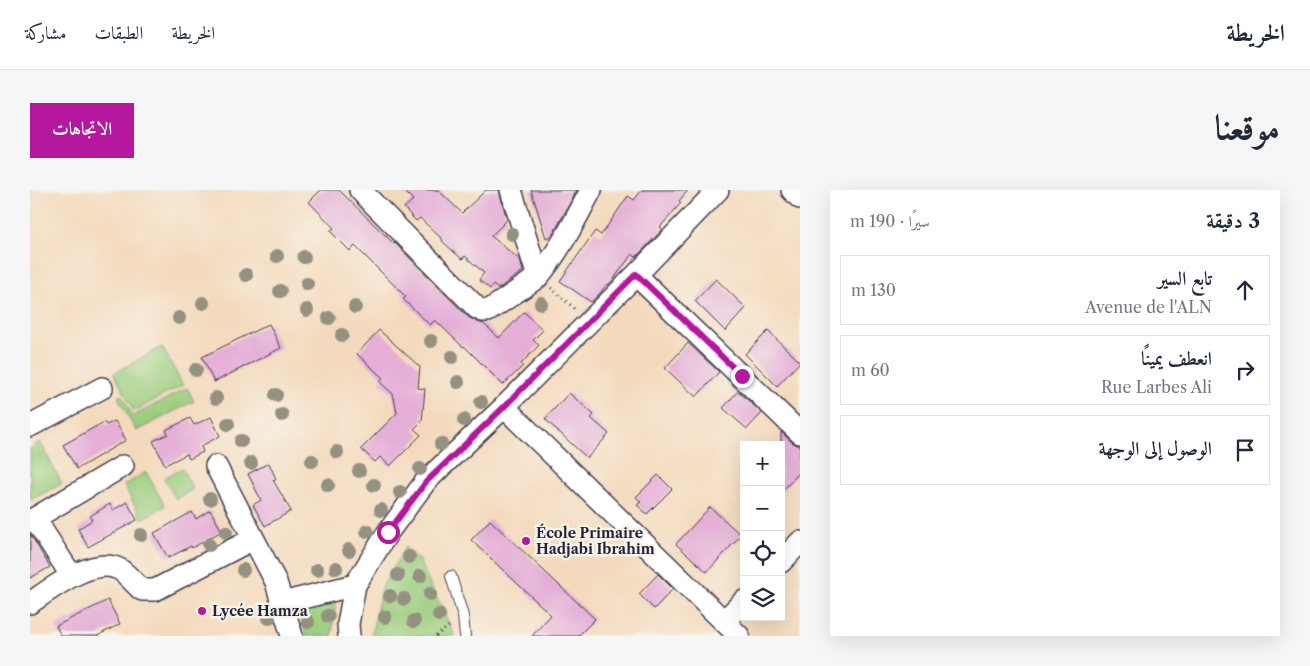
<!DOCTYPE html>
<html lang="ar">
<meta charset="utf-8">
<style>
body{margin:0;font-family:"Libre Caslon Text",Amiri,serif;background:#f6f6f7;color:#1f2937;direction:rtl}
.controls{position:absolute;right:15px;bottom:15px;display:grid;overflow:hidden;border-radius:0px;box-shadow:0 5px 20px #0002}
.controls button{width:45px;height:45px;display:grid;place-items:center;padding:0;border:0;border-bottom:1px solid #e0e1e3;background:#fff;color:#1f2937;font:25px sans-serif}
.stop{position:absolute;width:15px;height:15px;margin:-11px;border:4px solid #b5179e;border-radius:50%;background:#fff}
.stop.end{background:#b5179e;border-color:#fff;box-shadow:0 1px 5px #0008}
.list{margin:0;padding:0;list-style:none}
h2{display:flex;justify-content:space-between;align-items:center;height:65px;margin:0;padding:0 20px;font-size:21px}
h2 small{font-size:16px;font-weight:400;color:#747a83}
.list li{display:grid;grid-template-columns:32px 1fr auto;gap:15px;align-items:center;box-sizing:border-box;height:70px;margin:0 10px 10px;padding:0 10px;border:1px solid #e0e1e3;border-radius:0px}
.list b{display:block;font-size:19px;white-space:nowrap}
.list p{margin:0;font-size:16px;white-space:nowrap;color:#747a83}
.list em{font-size:16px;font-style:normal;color:#747a83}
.icon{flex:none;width:28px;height:28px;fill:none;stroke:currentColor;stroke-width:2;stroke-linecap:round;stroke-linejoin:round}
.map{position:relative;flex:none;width:770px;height:446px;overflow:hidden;direction:ltr;border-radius:0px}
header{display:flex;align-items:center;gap:30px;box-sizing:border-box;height:70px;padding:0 25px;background:#fff;border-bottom:1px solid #e0e1e3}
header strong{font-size:24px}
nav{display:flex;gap:28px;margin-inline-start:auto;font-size:18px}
.intro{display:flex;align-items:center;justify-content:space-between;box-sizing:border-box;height:120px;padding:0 30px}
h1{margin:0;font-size:35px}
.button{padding:12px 22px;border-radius:0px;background:#b5179e;color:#fff;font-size:18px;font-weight:700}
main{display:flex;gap:30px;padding:0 30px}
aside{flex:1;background:#fff;border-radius:0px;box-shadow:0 5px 20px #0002}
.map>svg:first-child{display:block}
.green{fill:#9acd7d;stroke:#5e785c}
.building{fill:#e4aed7}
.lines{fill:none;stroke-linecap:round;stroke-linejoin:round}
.lane-casing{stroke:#423e4e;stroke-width:12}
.street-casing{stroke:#423e4e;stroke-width:24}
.path{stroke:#423e4e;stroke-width:3;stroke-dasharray:1 4;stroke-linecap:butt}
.lane{stroke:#fff;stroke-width:10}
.street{stroke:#fff;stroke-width:21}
.tree{fill:#949180}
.route{stroke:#b5179e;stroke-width:6}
.poi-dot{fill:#b5179e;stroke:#f7f3e8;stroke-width:2}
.labels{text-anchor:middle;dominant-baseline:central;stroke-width:5;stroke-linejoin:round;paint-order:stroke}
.poi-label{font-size:14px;font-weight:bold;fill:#22223b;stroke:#f7f3e8;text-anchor:start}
</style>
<header>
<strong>الخريطة</strong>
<nav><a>الخريطة</a><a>الطبقات</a><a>مشاركة</a></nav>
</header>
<div class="intro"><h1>موقعنا</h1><a class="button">الاتجاهات</a></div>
<main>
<aside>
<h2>3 دقيقة<small>سيرًا · 190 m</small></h2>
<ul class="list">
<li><svg class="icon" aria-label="ahead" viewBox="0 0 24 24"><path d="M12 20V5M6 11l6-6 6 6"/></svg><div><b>تابع السير</b><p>Avenue de l'ALN</p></div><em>130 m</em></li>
<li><svg class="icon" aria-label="right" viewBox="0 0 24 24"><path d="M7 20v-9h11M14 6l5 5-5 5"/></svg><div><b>انعطف يمينًا</b><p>Rue Larbes Ali</p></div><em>60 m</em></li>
<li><svg class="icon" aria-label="arrive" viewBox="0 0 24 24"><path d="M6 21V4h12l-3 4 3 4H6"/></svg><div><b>الوصول إلى الوجهة</b></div></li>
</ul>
</aside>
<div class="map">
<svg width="770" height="446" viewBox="0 0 770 446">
<rect width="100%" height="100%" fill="#f7f3e8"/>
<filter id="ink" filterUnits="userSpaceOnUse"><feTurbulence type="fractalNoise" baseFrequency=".02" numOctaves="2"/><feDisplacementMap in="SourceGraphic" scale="10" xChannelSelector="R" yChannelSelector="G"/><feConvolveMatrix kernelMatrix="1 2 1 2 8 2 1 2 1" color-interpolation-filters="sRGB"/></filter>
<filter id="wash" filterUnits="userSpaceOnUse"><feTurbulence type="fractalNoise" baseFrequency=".0096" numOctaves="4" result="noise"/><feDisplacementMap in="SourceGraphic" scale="20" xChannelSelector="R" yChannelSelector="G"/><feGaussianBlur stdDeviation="1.12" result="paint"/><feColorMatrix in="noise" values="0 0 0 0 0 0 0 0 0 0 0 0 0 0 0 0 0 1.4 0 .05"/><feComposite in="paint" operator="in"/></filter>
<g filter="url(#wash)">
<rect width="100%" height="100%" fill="#f4dabd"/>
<path class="green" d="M132,157L153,195L104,221L84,183Z
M157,198L164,211L106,241L88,207L92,205L103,226Z
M10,252L32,294L0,310V259Z
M152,278L163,299L146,309L134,288Z
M116,282L135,316L112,329L94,295Z
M375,357L388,369L425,446H341L352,397Z
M306,412L303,434L302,446H276L270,421L285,420Z"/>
<g id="blocks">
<path class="building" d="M291,0H309L364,54L365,53L438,127L447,132L454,134L469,148L494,122L513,140L503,150L509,155L491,174L493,176L473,195L434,156L433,157L405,130L400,135L373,109L376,107L325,56L320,61L300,41L304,38L279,12Z
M373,0H408L432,23L456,0H469L477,30L461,46L490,70L493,81L468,99L463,95L460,99L449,90L454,83L435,66L432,69L412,51L413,50L390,28L386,31L374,18L383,10Z
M501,0H547L522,46L516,48Z
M612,0H658L649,11L651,13L630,37L633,39L606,67L602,64L583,90L578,95L577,94L571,102L561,112L530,91L565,41L571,45L598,6L604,10Z
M686,89L716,118L695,141L665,111Z
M239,134L251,158L184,192L172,167Z
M349,140L390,177L388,198L395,199L392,231L384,239L391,245L360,276L350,267L345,272L331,259L367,223L363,204L350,192L353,188L327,164Z
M738,141L770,172L747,196L715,164Z
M658,153L689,182L666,207L635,178Z
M708,201L732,223L717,239L693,218Z
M539,203L564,225L561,228L579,244L557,268L515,229Z
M181,227L190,246L171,256L173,262L159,269L157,264L135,275L123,251L138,244L136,240L160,228L164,235Z
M85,231L96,250L47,279L33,255L74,232L76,235Z
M751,242L762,252L767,255H770V282L751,302Z
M239,273L246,289L243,290L261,321L235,336L223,315L231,310L218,284Z
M628,285L642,299L617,324L607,315L611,312L606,307Z
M97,312L107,330L58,357L48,339L62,330L60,326L80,314L83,320Z
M680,317L711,345L677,382L646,354Z
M180,320L192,341L162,358L161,356L138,368L124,343L162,322L166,329Z
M460,330L565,429L548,446H502L521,425L441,350Z
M0,344L20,377L0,388Z
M628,384L643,399L624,419L609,404Z
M78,410L90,434L67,446H31L26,436Z"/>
</g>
</g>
<g filter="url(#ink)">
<use href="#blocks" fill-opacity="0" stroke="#423e4e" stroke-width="1"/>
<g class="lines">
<g class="lane-casing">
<path id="lane" d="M421,386L433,426L435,446"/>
</g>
<g class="street-casing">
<path id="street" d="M330,0L447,118L453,121H458L508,87
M481,0L508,87C530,60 545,31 561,0
M762,0L770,8
M606,85L770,243
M474,217L709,446
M0,236L72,198
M186,276L246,392L252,413L325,395
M5,329L41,385
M0,331L93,276
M751,372L770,352
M0,413C21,399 63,366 89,379C95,382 106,395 112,400H125L223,349
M252,413L262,446
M694,431L714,411
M319,446L318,434L325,395L358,342L396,291L474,217L606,85L688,0"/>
</g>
<path class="path" d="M521,98L545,119
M406,446L421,435"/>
<use href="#lane" class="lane"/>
<use href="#street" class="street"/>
</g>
<g class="tree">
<circle cx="482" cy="44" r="7"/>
<circle cx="247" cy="66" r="7"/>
<circle cx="274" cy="67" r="7"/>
<circle cx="216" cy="85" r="7"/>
<circle cx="277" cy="94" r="7"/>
<circle cx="250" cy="101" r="7"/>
<circle cx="173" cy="113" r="7"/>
<circle cx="511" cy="113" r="7"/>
<circle cx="325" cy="117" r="7"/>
<circle cx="277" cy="120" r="7"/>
<circle cx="149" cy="128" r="7"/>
<circle cx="299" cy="128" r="7"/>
<circle cx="312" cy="145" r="7"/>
<circle cx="401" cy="151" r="7"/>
<circle cx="422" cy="167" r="7"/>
<circle cx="166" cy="180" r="7"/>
<circle cx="428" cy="192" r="7"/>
<circle cx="246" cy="205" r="7"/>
<circle cx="186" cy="208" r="7"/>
<circle cx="451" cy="212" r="7"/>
<circle cx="252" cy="225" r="7"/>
<circle cx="434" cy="230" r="7"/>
<circle cx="198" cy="234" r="7"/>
<circle cx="211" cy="251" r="7"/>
<circle cx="411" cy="254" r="7"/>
<circle cx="307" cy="262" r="7"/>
<circle cx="282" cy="271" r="7"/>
<circle cx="221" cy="273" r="7"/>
<circle cx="390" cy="279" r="7"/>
<circle cx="329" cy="281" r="7"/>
<circle cx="298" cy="295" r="7"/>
<circle cx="344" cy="295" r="7"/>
<circle cx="370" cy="302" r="7"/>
<circle cx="180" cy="309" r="7"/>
<circle cx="351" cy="320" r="7"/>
<circle cx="337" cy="341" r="7"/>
<circle cx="196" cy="342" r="7"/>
<circle cx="111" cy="345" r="7"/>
<circle cx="179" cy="355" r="7"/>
<circle cx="319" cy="360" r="7"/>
<circle cx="379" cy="367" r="7"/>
<circle cx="306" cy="378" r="7"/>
<circle cx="213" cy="380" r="7"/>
<circle cx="287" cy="380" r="7"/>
<circle cx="368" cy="385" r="7"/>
<circle cx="390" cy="386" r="7"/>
<circle cx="400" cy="404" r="7"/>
<circle cx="360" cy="406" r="7"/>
<circle cx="374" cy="409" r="7"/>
<circle cx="409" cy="425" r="7"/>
<circle cx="298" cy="426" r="7"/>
<circle cx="355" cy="427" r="7"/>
<circle cx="239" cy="428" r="7"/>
<circle cx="384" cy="431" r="7"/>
<circle cx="278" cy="432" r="7"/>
</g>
</g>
<g class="lines" filter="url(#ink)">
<path class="route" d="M358,342L396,292L474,217L606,84L712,186"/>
</g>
<g class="poi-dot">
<circle cx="496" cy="351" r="5"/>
<circle cx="172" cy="421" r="5"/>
</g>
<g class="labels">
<g class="poi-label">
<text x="506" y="343">École Primaire<tspan x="506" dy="16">Hadjabi Ibrahim</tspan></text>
<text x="182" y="421">Lycée Hamza</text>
</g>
</g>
</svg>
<div class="controls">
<button>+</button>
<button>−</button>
<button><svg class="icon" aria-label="locate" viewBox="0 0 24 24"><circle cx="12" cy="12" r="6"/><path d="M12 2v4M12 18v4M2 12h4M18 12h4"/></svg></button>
<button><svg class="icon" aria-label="layers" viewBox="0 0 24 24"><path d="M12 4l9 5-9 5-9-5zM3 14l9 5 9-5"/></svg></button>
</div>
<div class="stop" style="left:358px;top:342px"></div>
<div class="stop end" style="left:712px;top:186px"></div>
</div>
</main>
